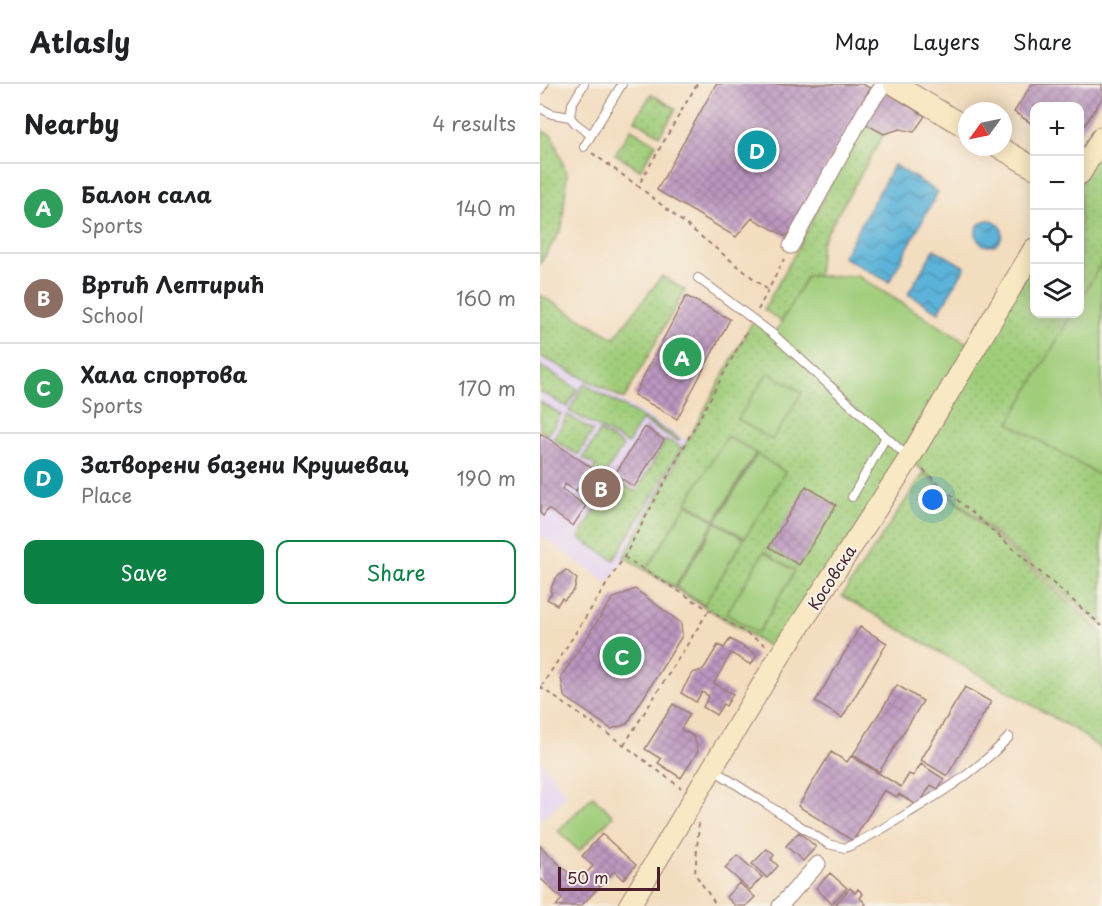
<!DOCTYPE html>
<meta charset="utf-8">
<style>
body{margin:0;font-family:"Playpen Sans",sans-serif;background:#f2f2f2;color:#202124}
.controls{position:absolute;right:18px;top:18px;display:grid;overflow:hidden;border-radius:12px;box-shadow:0 3px 15px #0003}
.controls button{width:54px;height:54px;display:grid;place-items:center;padding:0;border:0;border-bottom:2px solid #e0e0e0;background:#fff;color:#202124;font:30px sans-serif}
.compass{position:absolute;left:418px;top:18px;width:54px;height:54px;border-radius:50%;background:#fff;box-shadow:0 3px 15px #0003;rotate:237deg}
.scale{position:absolute;left:18px;bottom:15px;width:102px;box-sizing:border-box;padding-left:6px;border:3px solid #4a1f2b;border-top:0;font-size:16px;line-height:21px;white-space:nowrap;color:#4a1f2b;-webkit-text-stroke:4px #f7f3e8;paint-order:stroke}
.you{position:absolute;left:393px;top:416px;width:21px;height:21px;margin:-15px;border:4px solid #fff;border-radius:50%;background:#1a73e8;box-shadow:0 0 0 9px #1a73e833}
.badge{display:grid;place-items:center;width:39px;height:39px;border-radius:50%;background:#0b8043;color:#fff;font-size:20px;font-weight:700}
.pin{position:absolute;translate:-50% -50%;border:3px solid #fff;box-shadow:0 2px 6px #0006}
.list{margin:0;padding:0;list-style:none}
h2{display:flex;justify-content:space-between;align-items:center;height:78px;margin:0;padding:0 24px;font-size:26px}
h2 small{font-size:20px;font-weight:400;color:#757577}
.list li{display:grid;grid-template-columns:39px 1fr auto;gap:18px;align-items:center;box-sizing:border-box;height:90px;padding:0 24px;border-top:2px solid #e0e0e0}
.list b{display:block;font-size:22px;white-space:nowrap}
.list p{margin:0;font-size:20px;white-space:nowrap;color:#757577}
.list em{font-size:20px;font-style:normal;color:#757577}
.actions{display:flex;gap:12px;padding:18px 24px}
.actions a{flex:1;padding:14px 0;border:2px solid #0b8043;border-radius:12px;text-align:center;font-size:21px;color:#0b8043}
.actions .main{background:#0b8043;color:#fff}
.icon{flex:none;width:33px;height:33px;fill:none;stroke:currentColor;stroke-width:2;stroke-linecap:round;stroke-linejoin:round}
.map{position:relative;flex:none;width:562px;height:822px;overflow:hidden}
header{display:flex;align-items:center;gap:36px;box-sizing:border-box;height:84px;padding:0 30px;background:#fff;border-bottom:2px solid #e0e0e0}
header strong{font-size:28px}
nav{display:flex;gap:33px;margin-inline-start:auto;font-size:21px}
main{display:flex}
aside{flex:1;background:#fff}
.map>svg:first-child{display:block}
.built{fill:#e3d3f2}
.grass{fill:url(#grass-dots);stroke:#757652;stroke-width:1.5}
.green{fill:#a0cd7a;stroke:#757652;stroke-width:1.5}
.water{fill:url(#water-waves);stroke:#536982;stroke-width:1.5}
.building{fill:url(#building-cross-hatch)}
.lines{fill:none;stroke-linecap:round;stroke-linejoin:round}
.lane-casing{stroke:#9e7e75;stroke-width:10}
.street-casing{stroke:#9e7e75;stroke-width:17}
.secondary-casing{stroke:#9e7e75;stroke-width:23}
.path{stroke:#9e7e75;stroke-width:2;stroke-dasharray:4.5 4.5;stroke-linecap:butt}
.lane{stroke:#fff;stroke-width:8}
.street{stroke:#fff;stroke-width:15}
.secondary{stroke:#f8e8c3;stroke-width:21}
.labels{text-anchor:middle;dominant-baseline:central;stroke-width:4.5;stroke-linejoin:round;paint-order:stroke}
.street-label{font-size:16px;fill:#4a1f2b;stroke:#f7f3e8}
</style>
<header>
<strong>Atlasly</strong>
<nav><a>Map</a><a>Layers</a><a>Share</a></nav>
</header>
<main>
<aside>
<h2>Nearby<small>4 results</small></h2>
<ul class="list">
<li><span class="badge" style="background:#2e9e5b">A</span><div><b>Балон сала</b><p>Sports</p></div><em>140 m</em></li>
<li><span class="badge" style="background:#8d6e63">B</span><div><b>Вртић Лептирић</b><p>School</p></div><em>160 m</em></li>
<li><span class="badge" style="background:#2e9e5b">C</span><div><b>Хала спортова</b><p>Sports</p></div><em>170 m</em></li>
<li><span class="badge" style="background:#0f9aa8">D</span><div><b>Затворени базени Крушевац</b><p>Place</p></div><em>190 m</em></li>
</ul>
<div class="actions"><a class="main">Save</a><a>Share</a></div>
</aside>
<div class="map">
<svg width="562" height="822" viewBox="0 0 562 822">
<defs>
<pattern id="grass-dots" width="8" height="8" patternUnits="userSpaceOnUse" patternTransform="scale(1.5)"><rect width="8" height="8" fill="#a0cd7a"/><path d="M2 2h.1M6 6h.1" fill="none" stroke="#8bb06a" stroke-width="1.8" stroke-linecap="round"/></pattern>
<pattern id="water-waves" width="16" height="10" patternUnits="userSpaceOnUse" patternTransform="scale(1.5)"><rect width="16" height="10" fill="#5cb3d9"/><path d="M0 5q4-4 8 0t8 0" fill="none" stroke="#4e91b0"/></pattern>
<pattern id="building-cross-hatch" width="8" height="8" patternUnits="userSpaceOnUse" patternTransform="scale(1.5)"><rect width="8" height="8" fill="#bc97c0"/><path d="M0 0l8 8M0 8l8-8" fill="none" stroke="#9b7b9c"/></pattern>
</defs>
<rect width="100%" height="100%" fill="#f7f3e8"/>
<filter id="ink" filterUnits="userSpaceOnUse"><feTurbulence type="fractalNoise" baseFrequency=".0167" numOctaves="2"/><feDisplacementMap in="SourceGraphic" scale="12" xChannelSelector="R" yChannelSelector="G"/><feConvolveMatrix kernelMatrix="1 2 1 2 8 2 1 2 1" color-interpolation-filters="sRGB"/></filter>
<filter id="wash" filterUnits="userSpaceOnUse"><feTurbulence type="fractalNoise" baseFrequency=".008" numOctaves="4" result="noise"/><feDisplacementMap in="SourceGraphic" scale="24" xChannelSelector="R" yChannelSelector="G"/><feGaussianBlur stdDeviation="1.35" result="paint"/><feColorMatrix in="noise" values="0 0 0 0 0 0 0 0 0 0 0 0 0 0 0 0 0 1.4 0 .05"/><feComposite in="paint" operator="in"/></filter>
<g filter="url(#wash)">
<rect width="100%" height="100%" fill="#f3ddbf"/>
<path class="built" d="M0,268L148,357L84,473L68,499L0,451Z
M0,675L27,711L0,737Z"/>
<path class="grass" d="M111,10L136,25L120,51L95,36Z
M322,38L344,50L281,159L278,192L267,193L241,238L224,225L257,166Z
M91,45L116,60L100,86L75,70Z
M0,46L12,51L27,90L22,144L0,180Z
M562,53V542L369,375L241,570L84,473L214,235L369,374L494,165V230H540V90Z
M122,192L145,206L84,315L0,272V211L74,254Z
M0,282L38,305L27,323L2,308L0,310Z
M44,300L140,355L138,357L101,336L88,360L29,327Z
M0,318L21,330L8,351L0,346Z
M28,331L53,347L38,371L13,355Z
M60,347L83,362L50,414L41,408L56,382L43,374Z
M126,356L142,363L74,476L39,454L73,394L96,408Z
M384,389L562,548V666L537,647L302,512Z"/>
<path class="green" d="M562,178V393L469,339L532,230H540V217Z
M267,192H318L435,264L369,375L234,251Z
M228,288L262,309L232,356L198,335Z
M187,352L216,369L175,436L147,418Z
M217,370L245,388L205,454L176,437Z
M147,420L175,437L135,503L106,486Z
M176,438L204,455L164,521L136,504Z
M224,468L255,487L218,549L186,530Z
M53,712L73,732L39,767L18,747Z"/>
<path class="water" d="M354,81L398,108L349,198L303,173Z
M436 149a13 13 0 1 1 26 0a13 13 0 1 1-26 0Z
M394,165L425,183L399,228L368,210Z"/>
<g id="blocks">
<path class="building" d="M176,0H322L330,4L247,153L212,134L196,153L117,106Z
M492,0H562V14L540,49V22H494V41L474,28Z
M341,5L385,32L374,48L360,45L344,50L322,38Z
M146,212L190,235L137,335L94,311Z
M105,343L124,356L94,403L75,390Z
M0,349L52,384L36,407L25,400L22,405L46,422L33,442L8,425L3,432L0,429Z
M266,402L296,421L259,481L229,463Z
M26,486L37,495L34,506L24,516L22,514L17,521L7,515L12,508L10,507L15,495Z
M95,505L141,539L142,552L87,640L71,645L24,612L21,593L72,515Z
M320,543L347,559L302,634L275,618Z
M190,555L217,571L211,581L191,569L174,599L193,610L186,622L183,620L176,631L163,623L169,612L162,608L156,618L141,609L152,589L163,586L178,561L184,564Z
M357,601L383,617L339,688L313,671Z
M425,603L451,618L407,692L381,676Z
M133,620L150,630L141,645L154,653L158,667L141,694L118,679L121,675L105,665Z
M291,668L307,678L311,672L361,703L369,690L373,692L381,680L404,695L398,705L391,701L378,722L359,710L357,713L344,706L313,757L258,722Z
M259,748L276,763L263,777L246,762Z
M62,750L96,781L83,796L74,787L41,822H16L22,815L0,794V762L38,798L53,782L42,772Z
M227,765L234,771L231,775L238,782L227,794L212,780Z
M197,771L222,793L210,806L185,784Z
M290,789L307,804L292,820L276,804Z
M199,799L215,813L206,822H196L186,813Z
M310,804L315,809L318,805L323,810L320,814L326,820L324,822L295,821Z"/>
</g>
</g>
<g filter="url(#ink)">
<use href="#blocks" fill-opacity="0" stroke="#9e7e75" stroke-width="1.5"/>
<g class="lines">
<g class="lane-casing">
<path id="lane" d="M44,0L32,20L30,33L35,39L51,51
M0,6L4,0
M0,24L12,30L30,33
M44,63L82,0
M158,194L234,251L368,373
M312,413L346,353
M174,686L288,760L305,764C327,755 349,741 370,728C409,704 437,687 469,653"/>
</g>
<g class="street-casing">
<path id="street" d="M251,162L325,27L344,0
M240,822L278,780"/>
</g>
<g class="secondary-casing">
<path id="secondary" d="M354,0L427,44
M459,63L494,84
M540,90L562,53
M89,822L241,570L369,375L494,165"/>
</g>
<path class="path" d="M157,0L98,102L229,207
M52,69L98,102
M218,226L244,175
M383,386L562,542
M84,473L227,562
M0,603L84,661L141,704
M1,603L84,473L208,245
M84,661L169,526
M159,739L155,790L177,822"/>
<use href="#lane" class="lane"/>
<use href="#street" class="street"/>
<use href="#secondary" class="secondary"/>
</g>
</g>
<g class="labels">
<g class="street-label">
<text transform="translate(291 493) rotate(-57)">Косовска</text>
</g>
</g>
</svg>
<div class="controls">
<button>+</button>
<button>−</button>
<button><svg class="icon" aria-label="locate" viewBox="0 0 24 24"><circle cx="12" cy="12" r="6"/><path d="M12 2v4M12 18v4M2 12h4M18 12h4"/></svg></button>
<button><svg class="icon" aria-label="layers" viewBox="0 0 24 24"><path d="M12 4l9 5-9 5-9-5zM3 14l9 5 9-5"/></svg></button>
</div>
<svg class="compass" viewBox="-18 -18 36 36"><path d="M0-13l5 13h-10z" fill="#e53935"/><path d="M0 13l5-13h-10z" fill="#757577"/></svg>
<div class="scale">50 m</div>
<div class="you"></div>
<div class="pin badge" style="left:142px;top:273px;background:#2e9e5b">A</div>
<div class="pin badge" style="left:61px;top:404px;background:#8d6e63">B</div>
<div class="pin badge" style="left:82px;top:572px;background:#2e9e5b">C</div>
<div class="pin badge" style="left:217px;top:66px;background:#0f9aa8">D</div>
</div>
</main>
